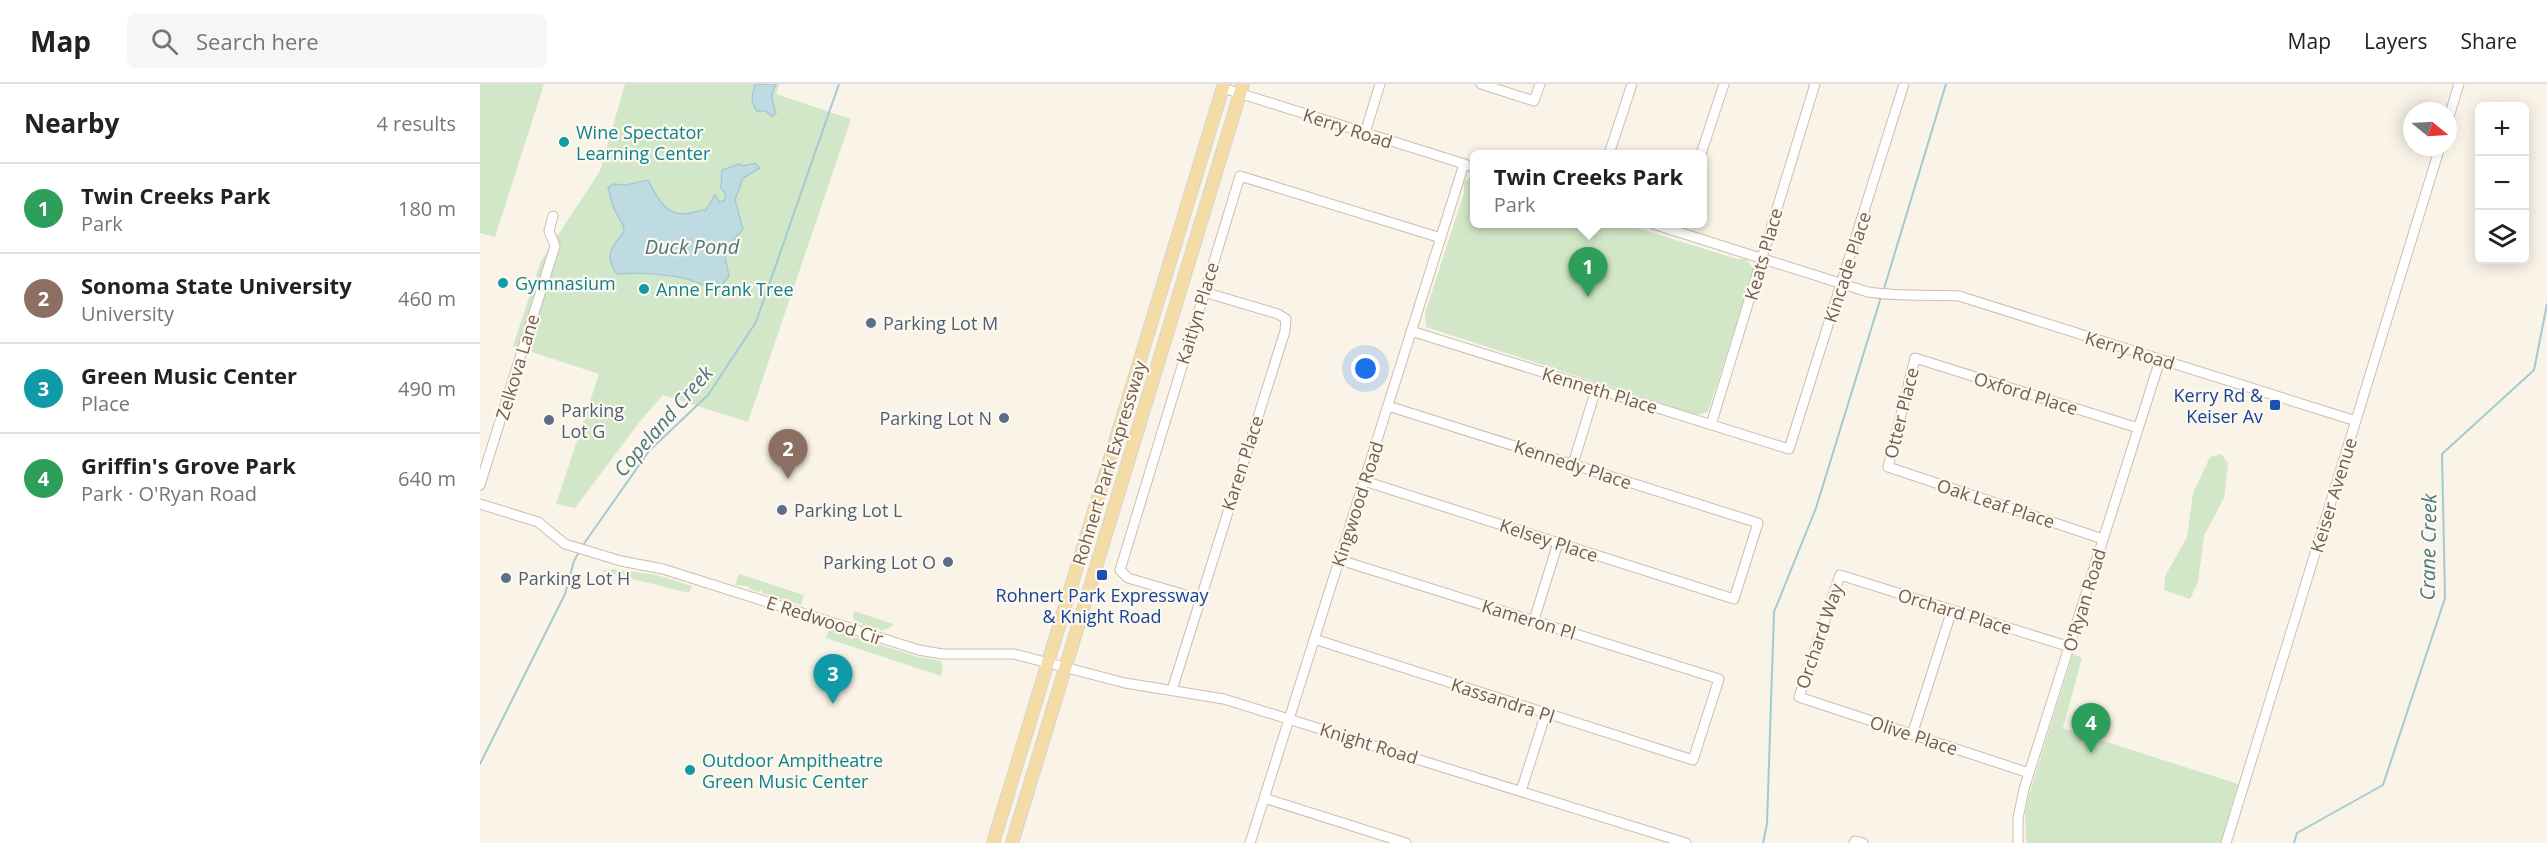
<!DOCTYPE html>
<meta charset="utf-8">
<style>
body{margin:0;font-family:"Open Sans",sans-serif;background:#f6f6f6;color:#222}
.controls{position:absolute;right:18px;top:18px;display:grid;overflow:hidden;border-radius:9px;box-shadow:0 3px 15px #0003}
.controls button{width:54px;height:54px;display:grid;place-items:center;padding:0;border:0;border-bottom:2px solid #e0e0e0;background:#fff;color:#222;font:30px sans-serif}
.compass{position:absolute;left:1923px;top:18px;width:54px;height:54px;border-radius:50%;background:#fff;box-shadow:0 3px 15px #0003;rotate:108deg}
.you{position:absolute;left:886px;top:285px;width:21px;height:21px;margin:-15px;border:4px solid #fff;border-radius:50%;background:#1a73e8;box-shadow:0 0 0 9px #1a73e833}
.badge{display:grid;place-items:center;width:39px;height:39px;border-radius:50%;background:#d93025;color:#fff;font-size:20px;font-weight:700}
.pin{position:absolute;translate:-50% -50px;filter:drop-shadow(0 2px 3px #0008)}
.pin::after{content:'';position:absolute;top:32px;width:21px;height:18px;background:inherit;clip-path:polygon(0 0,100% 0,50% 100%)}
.popup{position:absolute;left:990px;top:66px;width:237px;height:78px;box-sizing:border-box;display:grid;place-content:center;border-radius:9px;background:#fff;filter:drop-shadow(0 2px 4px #0005);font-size:20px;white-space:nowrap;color:#767676}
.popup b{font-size:22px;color:#222}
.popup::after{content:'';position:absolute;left:50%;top:100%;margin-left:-12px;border:12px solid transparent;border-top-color:#fff}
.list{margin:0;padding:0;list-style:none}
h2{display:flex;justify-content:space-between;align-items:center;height:78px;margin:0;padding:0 24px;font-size:26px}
h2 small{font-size:20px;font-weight:400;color:#767676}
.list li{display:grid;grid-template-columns:39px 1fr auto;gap:18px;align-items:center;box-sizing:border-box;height:90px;padding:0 24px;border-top:2px solid #e0e0e0}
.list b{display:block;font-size:22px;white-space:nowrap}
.list p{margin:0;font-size:20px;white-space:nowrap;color:#767676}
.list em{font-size:20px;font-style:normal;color:#767676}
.icon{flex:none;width:33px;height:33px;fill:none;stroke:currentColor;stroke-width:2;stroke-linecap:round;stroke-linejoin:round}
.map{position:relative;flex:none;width:2067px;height:759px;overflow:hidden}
header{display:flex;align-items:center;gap:36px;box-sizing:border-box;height:84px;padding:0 30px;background:#fff;border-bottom:2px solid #e0e0e0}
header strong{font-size:28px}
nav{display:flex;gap:33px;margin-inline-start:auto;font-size:21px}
.search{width:420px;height:54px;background:#f6f6f6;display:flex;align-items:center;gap:15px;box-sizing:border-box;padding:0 21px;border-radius:9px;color:#767676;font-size:22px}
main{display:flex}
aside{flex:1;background:#fff}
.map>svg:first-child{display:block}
.green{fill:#d2e7c7}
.water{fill:#bedbe2;stroke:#a5c9d3;stroke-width:1.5}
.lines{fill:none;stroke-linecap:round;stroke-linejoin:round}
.stream{stroke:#a5c9d3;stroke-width:2}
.minor-casing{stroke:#ccbdaf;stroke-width:11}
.major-casing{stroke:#d8d2cd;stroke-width:14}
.minor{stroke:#fff;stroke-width:9}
.major{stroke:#f3dca6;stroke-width:12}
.culture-dot{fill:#0f9aa8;stroke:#fdf8ee;stroke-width:2}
.service-dot{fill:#5c6f8a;stroke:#fdf8ee;stroke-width:2}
.transit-dot{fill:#1a4fb4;stroke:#fdf8ee;stroke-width:2}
.labels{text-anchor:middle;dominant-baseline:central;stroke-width:4.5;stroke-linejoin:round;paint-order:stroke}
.street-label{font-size:18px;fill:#725d4e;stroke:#fdf8ee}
.culture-label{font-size:18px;fill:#0d838f;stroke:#fdf8ee;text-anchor:start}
.service-label{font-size:18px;fill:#4e5e75;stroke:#fdf8ee;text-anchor:start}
.transit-label{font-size:18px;fill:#164399;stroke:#fdf8ee;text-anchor:end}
.water-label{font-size:20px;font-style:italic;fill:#4a7683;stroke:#fdf8ee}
</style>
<header>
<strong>Map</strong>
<div class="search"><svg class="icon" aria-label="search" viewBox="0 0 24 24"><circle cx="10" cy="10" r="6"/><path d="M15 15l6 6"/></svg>Search here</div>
<nav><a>Map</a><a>Layers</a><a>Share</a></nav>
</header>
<main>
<aside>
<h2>Nearby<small>4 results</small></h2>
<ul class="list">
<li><span class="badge" style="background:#2e9e5b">1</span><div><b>Twin Creeks Park</b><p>Park</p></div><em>180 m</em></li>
<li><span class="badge" style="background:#8d6e63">2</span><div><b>Sonoma State University</b><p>University</p></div><em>460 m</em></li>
<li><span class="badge" style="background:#0f9aa8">3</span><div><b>Green Music Center</b><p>Place</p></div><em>490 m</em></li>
<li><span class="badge" style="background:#2e9e5b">4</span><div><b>Griffin's Grove Park</b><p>Park · O'Ryan Road</p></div><em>640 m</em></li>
</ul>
</aside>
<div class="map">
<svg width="2067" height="759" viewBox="0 0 2067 759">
<rect width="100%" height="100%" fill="#faf4e8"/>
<path class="green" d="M0,0H64L15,153L0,149Z
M145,0H299L296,10L371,35L268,338L183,311L161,336L95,424L76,420L119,290L33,262L61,177L120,87Z
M992,92L994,140H1144L1257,175H1266L1274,185L1228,328L1217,331L946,243L945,229L984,109V98Z
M1741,370L1748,379L1744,414L1724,452L1718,498L1710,515L1684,506L1685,492L1707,453L1713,409L1730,373Z
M134,485L177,491L212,502L209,509L121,487Z
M259,490L324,511L321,521L309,517L308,514L306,517L295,513L294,510L292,512L282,509L281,506L279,508L269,505L268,502L255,501Z
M374,527L413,540L411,543L401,547L399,544L397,546L382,541V538L378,540L373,534Z
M349,545L439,573L461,577L463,583L461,592L346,554Z
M1593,570L1602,574L1583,644L1758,700L1741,759H1546L1545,729L1548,714Z"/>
<path class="water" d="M275,0H296C290,10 292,18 296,29L292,32L285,27H277C269,16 273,11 275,0Z
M275,79L280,84L263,94L255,116L263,145L250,160L245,173L249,192L240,203C225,205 214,195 199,193C177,190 160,188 137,190C124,172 131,163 144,148L143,141L134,125L128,104L133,100L146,101L168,96C175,109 184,130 202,130C210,130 218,126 226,126L235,111L239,118L244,117L246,110L241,104L242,86L259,80L263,82Z"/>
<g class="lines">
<path class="stream" d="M1403,208L1466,0
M103,461L169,367L228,311L276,238L359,0
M0,680L85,510L94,477L99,468
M1283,759L1287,740L1294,528L1336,424L1401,213
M1814,759L1817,749L1903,701L1965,514L1962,370L2054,286L2067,220"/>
<g class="minor-casing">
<path id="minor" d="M1001,0L1054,17L1060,0
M743,4L994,83
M1968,36L1979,0
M885,49L900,0
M1129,70L1152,0
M1221,70L1244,0
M1173,140L1388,208C1420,213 1447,210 1479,212L1876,337
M931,247L1309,365L1424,0
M1231,341L1335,0
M1093,380L1116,305
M884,397L1254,515L1278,439L908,322
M0,401L75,162L69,147L73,132
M0,420L58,438L85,460L141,477L183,485L439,566L462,570H534L645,599L744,615L1206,759
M1623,455L1408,383L1435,274L1658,344
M719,515L648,494L640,486L760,92L961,154
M1054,536L1078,459
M834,555L1213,676L1239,595L860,476
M692,606L805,247L806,235L798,230L724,208
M1432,651L1472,526
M1549,689L1319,613L1360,491L1590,563
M1041,707L1066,629
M784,714L926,759
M770,759L984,80
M1374,759L1375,757L1383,759
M1538,759V734L1544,705L1680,276
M1746,759L1960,63"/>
</g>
<g class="major-casing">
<path id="major" d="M513,759L744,0
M532,759L763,0"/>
</g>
<use href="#minor" class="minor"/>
<use href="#major" class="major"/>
</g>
<g class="culture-dot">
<circle cx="84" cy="58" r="6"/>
<circle cx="23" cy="199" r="6"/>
<circle cx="164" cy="205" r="6"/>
<circle cx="210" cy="686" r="6"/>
</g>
<g class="service-dot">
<circle cx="391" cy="239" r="6"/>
<circle cx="524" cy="334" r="6"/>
<circle cx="69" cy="336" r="6"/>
<circle cx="302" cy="426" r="6"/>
<circle cx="468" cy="478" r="6"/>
<circle cx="26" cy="494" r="6"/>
</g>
<g class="transit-dot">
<rect x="1789" y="315" width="12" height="12" rx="3"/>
<rect x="616" y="485" width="12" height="12" rx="3"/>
</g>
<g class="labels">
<g class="street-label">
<text transform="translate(868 44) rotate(18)">Kerry Road</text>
<text transform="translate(1283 170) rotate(-74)">Keats Place</text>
<text transform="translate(1367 183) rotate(-72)">Kincade Place</text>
<text transform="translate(717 229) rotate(-73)">Kaitlyn Place</text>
<text transform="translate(1650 266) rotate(17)">Kerry Road</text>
<text transform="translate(37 283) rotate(-73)">Zelkova Lane</text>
<text transform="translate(1120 306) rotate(17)">Kenneth Place</text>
<text transform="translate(1546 309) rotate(17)">Oxford Place</text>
<text transform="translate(1421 329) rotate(-76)">Otter Place</text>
<text transform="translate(629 379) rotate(-73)">Rohnert Park Expressway</text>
<text transform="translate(762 379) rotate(-72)">Karen Place</text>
<text transform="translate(1093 380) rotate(18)">Kennedy Place</text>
<text transform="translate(1853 411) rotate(-73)">Keiser Avenue</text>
<text transform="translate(1516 419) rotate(18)">Oak Leaf Place</text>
<text transform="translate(877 420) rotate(-72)">Kingwood Road</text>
<text transform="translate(1069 456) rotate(18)">Kelsey Place</text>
<text transform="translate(1604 516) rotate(-73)">O'Ryan Road</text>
<text transform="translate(1475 527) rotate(17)">Orchard Place</text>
<text transform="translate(1049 535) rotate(17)">Kameron Pl</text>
<text transform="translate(345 536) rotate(18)">E Redwood Cir</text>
<text transform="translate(1339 552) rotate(-71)">Orchard Way</text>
<text transform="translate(1023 616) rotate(18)">Kassandra Pl</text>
<text transform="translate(1434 651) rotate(18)">Olive Place</text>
<text transform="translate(889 659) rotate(17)">Knight Road</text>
</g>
<g class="culture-label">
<text x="96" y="48">Wine Spectator<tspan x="96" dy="21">Learning Center</tspan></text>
<text x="35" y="199">Gymnasium</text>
<text x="176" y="205">Anne Frank Tree</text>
<text x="222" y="676">Outdoor Ampitheatre<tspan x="222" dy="21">Green Music Center</tspan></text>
</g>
<g class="service-label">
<text x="403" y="239">Parking Lot M</text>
<text x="81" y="326">Parking<tspan x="81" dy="21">Lot G</tspan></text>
<text x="512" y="334" text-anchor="end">Parking Lot N</text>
<text x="314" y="426">Parking Lot L</text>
<text x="456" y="478" text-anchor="end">Parking Lot O</text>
<text x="38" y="494">Parking Lot H</text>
</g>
<g class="transit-label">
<text x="1783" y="311">Kerry Rd &amp;<tspan x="1783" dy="21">Keiser Av</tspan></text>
<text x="622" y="511" text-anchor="middle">Rohnert Park Expressway<tspan x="622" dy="21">&amp; Knight Road</tspan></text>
</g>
<g class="water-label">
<text x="212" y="162">Duck Pond</text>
<text transform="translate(183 337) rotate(-49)">Copeland Creek</text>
<text transform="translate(1948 463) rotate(-89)">Crane Creek</text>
</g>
</g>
</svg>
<div class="controls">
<button>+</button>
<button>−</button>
<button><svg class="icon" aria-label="layers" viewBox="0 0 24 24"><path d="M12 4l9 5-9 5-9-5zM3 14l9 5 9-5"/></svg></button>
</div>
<svg class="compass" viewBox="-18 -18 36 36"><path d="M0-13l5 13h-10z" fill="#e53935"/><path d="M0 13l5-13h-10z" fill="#767676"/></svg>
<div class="you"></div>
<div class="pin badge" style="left:1108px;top:213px;background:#2e9e5b">1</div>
<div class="popup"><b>Twin Creeks Park</b>Park</div>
<div class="pin badge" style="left:308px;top:395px;background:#8d6e63">2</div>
<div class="pin badge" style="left:353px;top:620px;background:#0f9aa8">3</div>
<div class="pin badge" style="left:1611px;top:669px;background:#2e9e5b">4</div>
</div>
</main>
